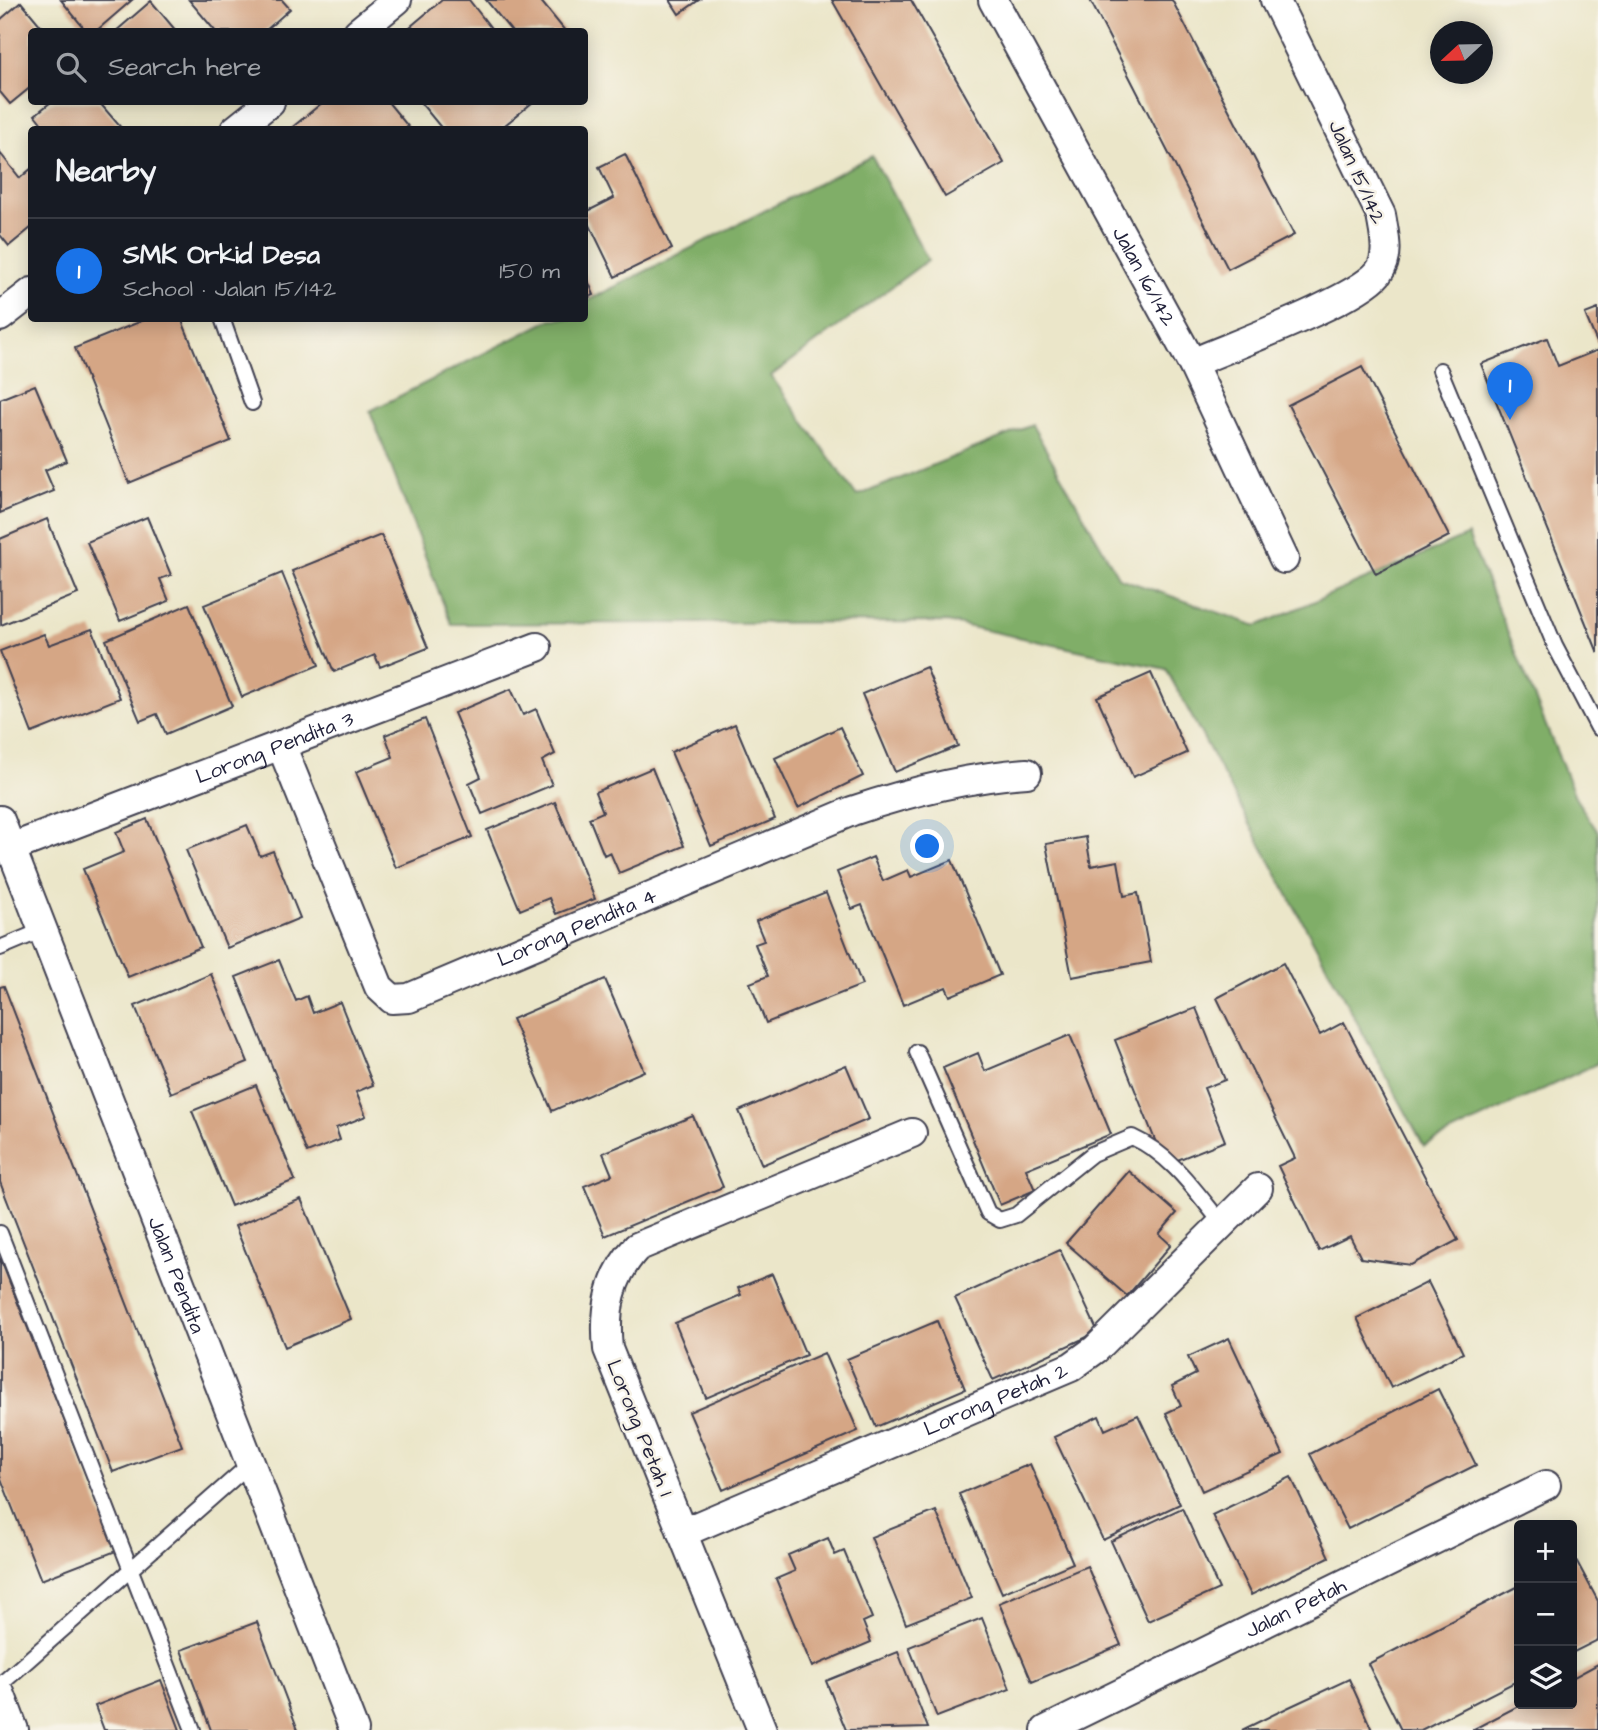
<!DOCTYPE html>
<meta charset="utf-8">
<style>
body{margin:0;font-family:"Architects Daughter",sans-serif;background:#20242c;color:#f1f3f6}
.controls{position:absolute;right:21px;bottom:21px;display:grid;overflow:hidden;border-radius:7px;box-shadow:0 4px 18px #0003}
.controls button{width:63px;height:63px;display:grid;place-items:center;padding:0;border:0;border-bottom:2px solid #363941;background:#171b24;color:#f1f3f6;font:35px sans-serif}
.compass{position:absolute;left:1430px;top:21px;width:63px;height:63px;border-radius:50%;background:#171b24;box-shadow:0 4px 18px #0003;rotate:248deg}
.you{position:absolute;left:928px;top:847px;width:24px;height:24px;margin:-18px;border:5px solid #fff;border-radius:50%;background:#1a73e8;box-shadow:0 0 0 10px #1a73e833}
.badge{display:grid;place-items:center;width:46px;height:46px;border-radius:50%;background:#1a73e8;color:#fff;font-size:23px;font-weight:700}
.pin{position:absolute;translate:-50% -58px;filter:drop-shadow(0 2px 4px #0008)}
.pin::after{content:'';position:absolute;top:37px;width:24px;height:21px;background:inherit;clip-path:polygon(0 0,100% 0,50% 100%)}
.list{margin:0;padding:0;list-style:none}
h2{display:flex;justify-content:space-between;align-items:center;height:91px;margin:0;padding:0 28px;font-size:30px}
h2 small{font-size:23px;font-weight:400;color:#9ea1a6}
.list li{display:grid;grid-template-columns:46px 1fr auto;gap:21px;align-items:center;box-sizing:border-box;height:105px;padding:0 28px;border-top:2px solid #363941}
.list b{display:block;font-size:26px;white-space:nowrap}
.list p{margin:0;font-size:23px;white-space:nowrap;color:#9ea1a6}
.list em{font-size:23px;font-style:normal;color:#9ea1a6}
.icon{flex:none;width:38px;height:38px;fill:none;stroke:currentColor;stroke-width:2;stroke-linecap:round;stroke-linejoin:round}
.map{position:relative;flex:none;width:1598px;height:1730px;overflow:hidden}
.search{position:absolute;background:#171b24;box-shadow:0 4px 18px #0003;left:28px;top:28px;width:560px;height:77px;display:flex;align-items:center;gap:18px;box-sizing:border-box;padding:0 24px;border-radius:7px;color:#9ea1a6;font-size:26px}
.panel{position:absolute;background:#171b24;box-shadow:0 4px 18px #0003;left:28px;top:126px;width:560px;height:196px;border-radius:7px}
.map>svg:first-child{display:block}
.forest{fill:#80ae67;stroke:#516851;stroke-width:2}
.building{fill:#d5a685}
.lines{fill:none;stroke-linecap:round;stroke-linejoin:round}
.lane-casing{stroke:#403f50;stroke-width:18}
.street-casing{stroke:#403f50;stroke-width:32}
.lane{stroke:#fff;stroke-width:14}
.street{stroke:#fff;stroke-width:28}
.labels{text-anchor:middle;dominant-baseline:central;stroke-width:5;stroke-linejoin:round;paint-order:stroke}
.street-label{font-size:21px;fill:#22223b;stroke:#f7f3e8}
</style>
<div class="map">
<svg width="1598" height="1730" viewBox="0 0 1598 1730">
<rect width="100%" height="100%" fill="#f7f3e8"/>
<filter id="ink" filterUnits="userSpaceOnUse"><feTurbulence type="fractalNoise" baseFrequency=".0143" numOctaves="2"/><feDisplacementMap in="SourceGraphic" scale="14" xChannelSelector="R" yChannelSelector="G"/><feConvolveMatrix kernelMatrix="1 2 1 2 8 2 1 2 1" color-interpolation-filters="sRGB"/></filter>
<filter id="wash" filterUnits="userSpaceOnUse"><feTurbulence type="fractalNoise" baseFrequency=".00686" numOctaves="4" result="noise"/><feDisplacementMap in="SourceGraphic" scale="28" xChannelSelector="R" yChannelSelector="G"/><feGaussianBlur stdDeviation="1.57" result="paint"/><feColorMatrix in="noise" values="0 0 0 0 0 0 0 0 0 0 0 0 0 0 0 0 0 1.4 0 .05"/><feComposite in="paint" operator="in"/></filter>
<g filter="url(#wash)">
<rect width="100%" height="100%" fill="#ebe6c9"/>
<path class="forest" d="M872,156L928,260L771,376L857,496L1032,425L1119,578L1257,626L1468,535L1576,799L1598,832V1063L1424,1146L1166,669L947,622L451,624L370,411L552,319L584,318L585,302Z"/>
<g id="blocks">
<path class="building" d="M61,0H132L95,32H87Z
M189,0H282L290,9L264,32H216Z
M442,0H469L494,32H404Z
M486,0H540L566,32H512Z
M670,0H699L679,14Z
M832,0H911L1004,163L945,197Z
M1090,0H1172L1294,235L1228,269Z
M151,1L177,32H115Z
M21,2L46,32H32V86L10,104L0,92V20Z
M51,102H99L123,130H47L35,115Z
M323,102H388L411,130H289Z
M420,102H533L499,130H443Z
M0,153L20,178L32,168V227L9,246L0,235Z
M625,154L672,249L615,277L584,213L614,198L599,167Z
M584,271L594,295L584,299Z
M1598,309V345L1585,314Z
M149,318H181L231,441L129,483L75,348Z
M1547,338L1558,366L1598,350V653L1481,364Z
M1362,367L1449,536L1376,574L1288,405Z
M35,385L67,461L45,470L54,491L0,513V399Z
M147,517L171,575L160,579L169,601L120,621L87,542Z
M47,519L78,594L1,625L0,539Z
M381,535L428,648L380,667L375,655L334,672L292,571Z
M282,573L319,665L242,697L204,605Z
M189,604L232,706L166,734L157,714L140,721L106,640Z
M92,629L120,698L32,733L0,651L44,634L49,645Z
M926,667L958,746L895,772L862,694Z
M1151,673L1187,753L1133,777L1097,697Z
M511,689L523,715L536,709L555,754L542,761L552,785L482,814L469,783L481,777L454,713Z
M425,719L472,837L396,868L356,772L393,757L385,735Z
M735,724L775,819L711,846L671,752Z
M840,727L863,776L798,808L775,758Z
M652,768L684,846L619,873L610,852L604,855L589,818L603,812L595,792Z
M555,802L595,899L556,914L549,898L520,910L487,830Z
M147,819L201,947L128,977L83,869L124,852L116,832Z
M247,825L260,856L273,851L300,918L227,948L186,850Z
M1086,837L1091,866L1118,861L1124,896L1138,893L1151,962L1072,977L1046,844Z
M873,857L883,881L908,870L911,877L952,860L1000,975L950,996L946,987L903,1005L862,905L852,909L837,872Z
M826,893L862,985L766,1023L750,983L768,976L755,944L764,941L756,921Z
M279,960L296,1001L307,996L313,1013L340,1002L373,1085L356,1092L366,1116L336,1128L340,1140L307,1153L236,977Z
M1283,963L1320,1035L1344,1022L1458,1240L1411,1265L1361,1258L1350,1236L1319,1251L1278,1166L1295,1158L1217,998Z
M211,974L248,1062L171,1093L135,1006Z
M605,979L644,1071L552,1111L512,1019Z
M4,986L182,1446L113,1472L0,1182V987Z
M1196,1008L1225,1080L1204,1088L1225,1141L1165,1165L1115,1040Z
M1070,1035L1111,1134L1026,1169L1035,1190L1000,1205L943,1068L978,1053L985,1071Z
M846,1065L869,1119L762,1165L739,1111Z
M256,1085L295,1180L231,1206L192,1111Z
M693,1116L723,1187L605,1236L584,1186L612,1175L603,1153Z
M1129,1171L1177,1213L1159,1234L1171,1245L1127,1296L1066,1243Z
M301,1199L351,1319L285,1347L235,1226Z
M1060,1250L1098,1332L993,1380L955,1298Z
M0,1258L116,1551L41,1580L0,1476Z
M772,1274L806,1355L706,1398L675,1323L741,1295L738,1288Z
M1428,1282L1463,1353L1391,1388L1357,1318Z
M937,1321L965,1389L876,1427L847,1359Z
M1229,1338L1283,1454L1202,1491L1166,1413L1181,1406L1172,1386L1196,1374L1188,1357Z
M824,1353L858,1431L723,1490L689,1412Z
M1438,1389L1476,1465L1348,1529L1310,1454Z
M1138,1415L1180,1504L1103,1540L1054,1437L1099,1416L1105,1430Z
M1030,1464L1073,1563L1002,1593L959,1494Z
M1291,1477L1329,1557L1251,1595L1212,1515Z
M1182,1508L1219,1589L1148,1621L1111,1541Z
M936,1511L972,1598L906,1624L871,1537Z
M828,1538L835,1555L844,1551L872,1618L863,1622L871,1642L812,1667L776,1579L795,1571L788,1555Z
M1575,1558L1598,1601V1640L1572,1653V1560Z
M1087,1566L1121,1645L1032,1682L999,1603Z
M1519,1586V1680L1421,1730H1401L1368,1664Z
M982,1618L1010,1689L937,1717L909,1647Z
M257,1622L298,1730H211L181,1650Z
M898,1652L928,1728L846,1730L826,1681Z
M1598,1664V1730H1472L1522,1704H1572V1678Z
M1349,1679L1372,1730H1242L1287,1708Z
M161,1680L180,1730H104L95,1706Z"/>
</g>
</g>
<g filter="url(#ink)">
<use href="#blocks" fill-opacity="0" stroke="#403f50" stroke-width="2"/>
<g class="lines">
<g class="lane-casing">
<path id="lane" d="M222,318L252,403
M1440,370L1555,646L1598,728
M0,948L43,930
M917,1052L988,1213L1000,1220L1016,1215L1092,1154L1132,1137C1172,1155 1196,1192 1223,1225
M0,1233L193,1730
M0,1685L250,1464"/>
</g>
<g class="street-casing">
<g id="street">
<path id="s1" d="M993,0L1192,363L1284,559"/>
<path d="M358,32L397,0"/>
<path d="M235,130L270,102"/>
<path d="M0,317L32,292"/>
<path d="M1192,363C1231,346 1355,301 1378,273C1391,257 1384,234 1381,215L1275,0"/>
<path id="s2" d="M281,745L379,987L392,999L409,998L852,811C909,792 967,777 1027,773"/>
<path id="s3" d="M0,820L354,1730"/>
<path id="s4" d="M11,848L537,647"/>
<path id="s5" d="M682,1533L1071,1367L1096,1349L1258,1188"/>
<path d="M0,1693L14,1730"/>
<path d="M762,1730L608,1349C604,1309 610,1276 637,1247L912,1133"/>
<path id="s6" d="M1046,1730L1546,1485"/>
</g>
</g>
<use href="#lane" class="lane"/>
<use href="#street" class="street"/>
</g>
</g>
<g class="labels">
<g class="street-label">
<text transform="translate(1357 172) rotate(66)">Jalan 15/142</text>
<text stroke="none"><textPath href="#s1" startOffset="315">Jalan 16/142</textPath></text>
<text stroke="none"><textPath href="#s4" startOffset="282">Lorong Pendita 3</textPath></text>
<text stroke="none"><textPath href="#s2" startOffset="478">Lorong Pendita 4</textPath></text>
<text stroke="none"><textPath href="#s3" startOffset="488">Jalan Pendita</textPath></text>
<text stroke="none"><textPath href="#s5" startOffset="341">Lorong Petah 2</textPath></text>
<text transform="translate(640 1428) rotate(68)">Lorong Petah 1</text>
<text stroke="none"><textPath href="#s6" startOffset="278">Jalan Petah</textPath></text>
</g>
</g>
</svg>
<div class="controls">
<button>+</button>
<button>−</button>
<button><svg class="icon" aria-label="layers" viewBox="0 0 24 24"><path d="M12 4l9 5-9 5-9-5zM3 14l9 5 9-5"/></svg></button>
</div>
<svg class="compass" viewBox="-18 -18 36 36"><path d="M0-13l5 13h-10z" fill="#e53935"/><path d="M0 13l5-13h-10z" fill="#9ea1a6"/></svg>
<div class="you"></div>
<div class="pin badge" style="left:1510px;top:420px">1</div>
<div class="search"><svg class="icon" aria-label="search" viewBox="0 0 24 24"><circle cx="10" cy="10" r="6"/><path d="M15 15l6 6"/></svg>Search here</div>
<section class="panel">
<h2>Nearby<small></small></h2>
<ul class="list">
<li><span class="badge">1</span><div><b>SMK Orkid Desa</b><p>School · Jalan 15/142</p></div><em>150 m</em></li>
</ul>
</section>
</div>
